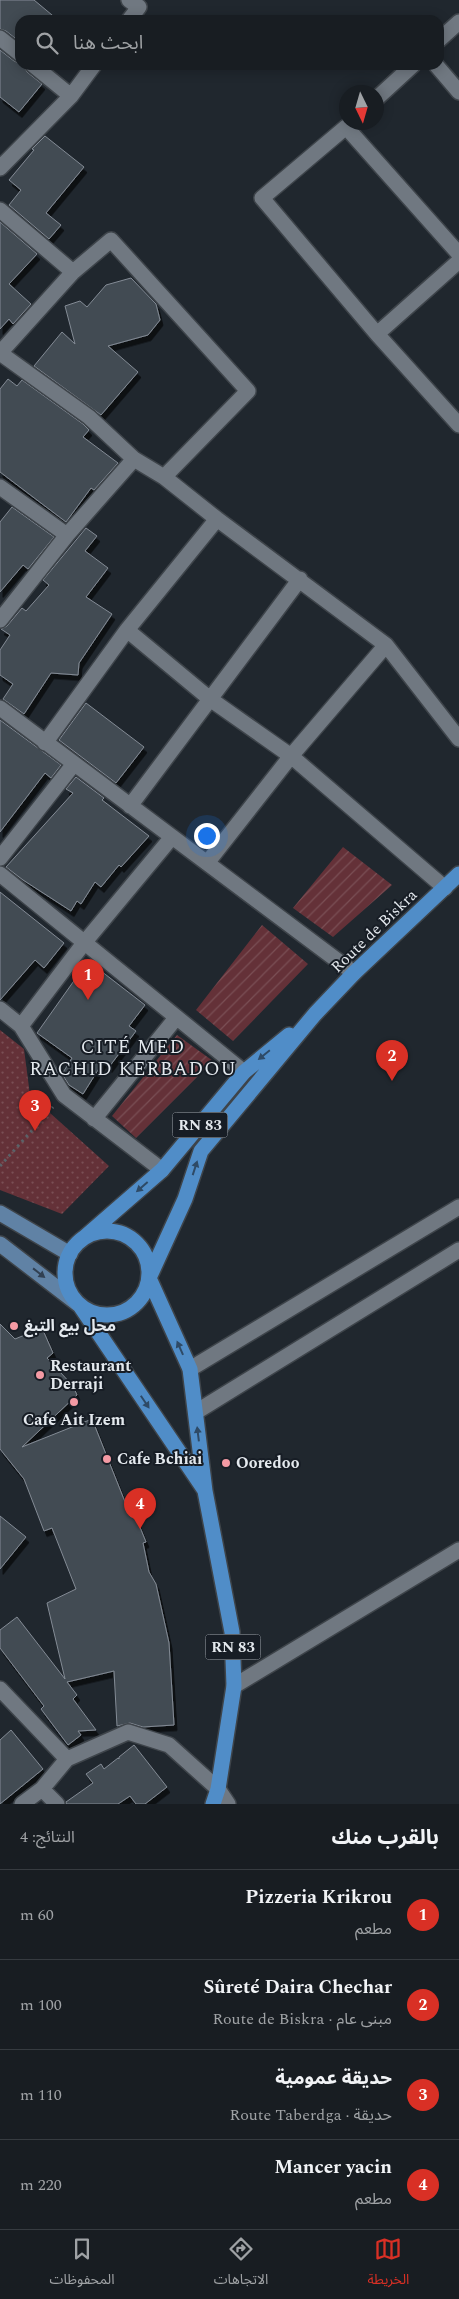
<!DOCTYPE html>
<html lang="ar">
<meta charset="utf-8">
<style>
body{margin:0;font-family:Spectral,"Noto Sans Arabic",serif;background:#21262a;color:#f1f3f6;direction:rtl}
.compass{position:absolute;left:339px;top:85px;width:45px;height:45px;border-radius:50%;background:#181d22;box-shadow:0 2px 12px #0003;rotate:175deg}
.you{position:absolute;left:206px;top:835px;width:18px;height:18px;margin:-12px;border:4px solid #fff;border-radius:50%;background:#1a73e8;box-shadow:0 0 0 8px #1a73e833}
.badge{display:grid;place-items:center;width:32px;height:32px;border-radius:50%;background:#d93025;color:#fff;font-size:16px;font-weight:700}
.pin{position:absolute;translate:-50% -41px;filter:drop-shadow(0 1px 2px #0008)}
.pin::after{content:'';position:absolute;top:26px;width:18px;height:15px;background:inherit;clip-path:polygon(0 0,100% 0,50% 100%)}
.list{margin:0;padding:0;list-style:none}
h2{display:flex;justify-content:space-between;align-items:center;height:65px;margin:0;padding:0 20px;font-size:21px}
h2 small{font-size:16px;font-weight:400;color:#9fa2a5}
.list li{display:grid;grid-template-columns:32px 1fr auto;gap:15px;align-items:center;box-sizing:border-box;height:90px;padding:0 20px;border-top:1px solid #363b40}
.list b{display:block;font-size:19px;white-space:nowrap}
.list p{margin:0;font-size:16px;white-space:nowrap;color:#9fa2a5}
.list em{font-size:16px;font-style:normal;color:#9fa2a5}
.icon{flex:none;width:28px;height:28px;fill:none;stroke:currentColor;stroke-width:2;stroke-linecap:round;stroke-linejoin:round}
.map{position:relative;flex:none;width:459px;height:1804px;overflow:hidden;direction:ltr}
.search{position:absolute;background:#181d22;box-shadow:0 2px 12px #0003;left:15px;right:15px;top:15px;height:55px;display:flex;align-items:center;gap:12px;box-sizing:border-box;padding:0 18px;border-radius:15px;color:#9fa2a5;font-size:19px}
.sheet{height:425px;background:#181d22}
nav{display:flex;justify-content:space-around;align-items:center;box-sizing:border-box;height:70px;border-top:1px solid #363b40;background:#181d22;font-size:14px;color:#9fa2a5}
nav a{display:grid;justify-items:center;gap:2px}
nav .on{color:#d93025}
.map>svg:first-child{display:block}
.grass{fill:url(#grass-dots)}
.garden{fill:url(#garden-furrows)}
.building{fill:#434b53;stroke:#838b95;filter:url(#shadow)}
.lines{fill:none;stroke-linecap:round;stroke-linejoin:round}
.street-casing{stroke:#3e444a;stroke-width:18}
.secondary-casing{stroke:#3e444a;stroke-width:18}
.primary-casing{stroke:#3e444a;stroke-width:18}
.path{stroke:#5b6268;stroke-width:3;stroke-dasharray:2.5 4;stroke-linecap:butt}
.street{stroke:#707881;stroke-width:15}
.secondary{stroke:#6082a5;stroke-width:15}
.primary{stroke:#508dc8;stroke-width:15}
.oneway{fill:#2e4a66}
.oneway2{fill:#314052}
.poi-dot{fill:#f49aa4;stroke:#171d25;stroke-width:2}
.labels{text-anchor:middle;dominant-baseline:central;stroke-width:4;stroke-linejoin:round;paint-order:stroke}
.shield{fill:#171d25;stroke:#a6acb2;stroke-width:1}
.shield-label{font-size:15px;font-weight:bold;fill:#e4e9ee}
.street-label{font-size:16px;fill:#e4e9ee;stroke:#171d25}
.poi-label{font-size:16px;font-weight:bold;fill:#e4e9ee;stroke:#171d25;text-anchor:start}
.quarter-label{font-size:19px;letter-spacing:1px;fill:#e4e9ee;stroke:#171d25}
</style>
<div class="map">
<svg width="459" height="1804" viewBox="0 0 459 1804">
<defs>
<pattern id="grass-dots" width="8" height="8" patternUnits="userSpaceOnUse" patternTransform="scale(1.25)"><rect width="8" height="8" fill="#643138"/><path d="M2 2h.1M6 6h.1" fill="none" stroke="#7a4f55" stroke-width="1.8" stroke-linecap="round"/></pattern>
<pattern id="garden-furrows" width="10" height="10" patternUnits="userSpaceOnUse" patternTransform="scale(1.25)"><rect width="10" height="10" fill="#643138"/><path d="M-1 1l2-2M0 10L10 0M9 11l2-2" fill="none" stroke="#7a4f55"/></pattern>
<filter id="shadow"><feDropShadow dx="3" dy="5.5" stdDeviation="0" flood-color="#0009"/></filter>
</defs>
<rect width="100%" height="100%" fill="#20272e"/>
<path class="grass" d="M0,1030L24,1049L30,1095L109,1166L62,1214L0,1190Z"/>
<path class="garden" d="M343,847L392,885L333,937L293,908Z
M262,925L308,964L233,1041L196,1010Z
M177,1035L213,1061L136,1138L112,1116Z"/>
<path class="building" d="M0,0H34L58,20H20V42L6,31L0,29Z
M0,50L14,61L24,65L27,72L42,84L19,112L0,97Z
M45,136L84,167L46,213L61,225L49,239L9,205L21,190L9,180L34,150L32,149Z
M0,222L37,254L9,284L31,304L13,324L9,319L0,329Z
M131,278L156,304L160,320L148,335L108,346L138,372L101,415L34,366L62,332L75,344L65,306L80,301L87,307L106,285Z
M8,379L17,386L22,380L83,424L89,430L83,437L118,463L94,490L91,488L66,522L0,472V389Z
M12,507L54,537L28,569L23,565L0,592V522Z
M86,528L97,536L85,551L108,568L86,597L112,614L79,663L78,675L51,673L24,714L3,699L13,684L0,675V650L10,635L1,629L7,626L22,608L26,611L49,585L43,580Z
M86,703L144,747L116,783L59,740Z
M0,720L61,765L51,778L45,773L0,832Z
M76,777L104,798L102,800L149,836L121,867L119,865L101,887L95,882L81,904L77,901L71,911L23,880L6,867L73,793L66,789Z
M0,892L64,943L44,968L35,960L0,1000Z
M88,961L145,1005L129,1026L136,1031L109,1067L103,1062L83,1094L69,1085L62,1074L72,1058L37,1033Z
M0,1324L15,1339L42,1328L53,1353L47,1358L73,1386L77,1395L22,1447L92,1419L131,1517L135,1515L146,1542L143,1543L149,1572L156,1584L169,1643L174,1725L143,1727L130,1723L117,1726L114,1671L67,1682L77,1695L73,1699L96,1730L78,1731L81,1735L68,1745L41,1709L44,1706L0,1648V1630L17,1617L65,1679L47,1603L76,1589L52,1528L44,1531L24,1479L0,1449Z
M0,1516L26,1537L0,1569Z
M11,1730L43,1769L0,1804V1740Z
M134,1745L167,1787L145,1804H136L130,1796L118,1804H66V1802L93,1783L86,1774L101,1764L104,1769L118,1758L119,1759V1757Z"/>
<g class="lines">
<g class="street-casing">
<path id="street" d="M129,20L139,7L129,0
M0,38L20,54
M439,40L459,22
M33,65L71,96
M436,65L459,92
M376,99L413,65
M0,168L71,96L94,65
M0,210L73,272
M459,261L377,334L459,425
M377,334L262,198L346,127L459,254
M0,353L89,417L134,459L164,477L217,519L386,645L459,739
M0,353L73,272L111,240L248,391L164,477
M0,487L67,535
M0,620L67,535L134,459
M127,630L210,699L291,756L445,888
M0,708L354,973
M45,743L127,630L217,519
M130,806L300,579
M0,858L73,765
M207,863L291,756L386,645
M0,874L244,1072
M0,1009L21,1026L64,1095L162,1170
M21,1026L84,943L172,837
M94,1119L176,1018
M190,1369L459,1207
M196,1412L459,1250
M234,1686L459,1550
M0,1689L67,1759
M42,1789L57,1804
M22,1804L42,1789L67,1759L128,1732L169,1745L218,1789L228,1804"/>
</g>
<g class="secondary-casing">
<path id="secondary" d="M0,1213L70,1254
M0,1244L78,1304"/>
</g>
<g class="primary-casing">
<path id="primary" d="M65 1273a42 42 0 1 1 84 0a42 42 0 1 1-84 0Z
M85,1237L162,1170L244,1072L289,1035
M81,1307L204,1489
M213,1804L218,1789L234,1686L232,1632L205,1491L190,1369L149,1278L185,1199L201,1151L315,1014L354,973L459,874"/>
</g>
<path class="path" d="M0,1166L53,1107"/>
<use href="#street" class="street"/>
<use href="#secondary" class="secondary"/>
<use href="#primary" class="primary"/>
</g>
<defs><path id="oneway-solid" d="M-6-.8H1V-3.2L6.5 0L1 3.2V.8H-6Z" transform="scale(1.25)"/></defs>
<g class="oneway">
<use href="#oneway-solid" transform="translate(264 1055) rotate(141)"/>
<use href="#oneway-solid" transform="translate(195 1168) rotate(-72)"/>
<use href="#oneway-solid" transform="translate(142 1187) rotate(139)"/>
<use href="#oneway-solid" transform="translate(180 1348) rotate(-114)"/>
<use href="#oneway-solid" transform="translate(145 1402) rotate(56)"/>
<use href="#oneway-solid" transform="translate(198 1434) rotate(-97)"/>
</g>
<use class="oneway2" href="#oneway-solid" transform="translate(39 1273) rotate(38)"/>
<g class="poi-dot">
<circle cx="14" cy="1326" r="5"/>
<circle cx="40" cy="1375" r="5"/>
<circle cx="74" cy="1402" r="5"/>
<circle cx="107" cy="1459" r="5"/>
<circle cx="226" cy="1463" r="5"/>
</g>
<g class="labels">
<g class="shield">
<rect x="172.5" y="1112.5" width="55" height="25" rx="4"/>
<rect x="205.5" y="1634.5" width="55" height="25" rx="4"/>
</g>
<g class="shield-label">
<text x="200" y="1125">RN 83</text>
<text x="233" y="1647">RN 83</text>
</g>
<g class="street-label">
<text transform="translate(374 931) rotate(-44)">Route de Biskra</text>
</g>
<g class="poi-label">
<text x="24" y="1326">محل بيع التبغ</text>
<text x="50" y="1366">Restaurant<tspan x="50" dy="18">Derraji</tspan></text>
<text x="74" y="1420" text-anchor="middle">Cafe Ait Izem</text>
<text x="117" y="1459">Cafe Bchiai</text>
<text x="236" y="1463">Ooredoo</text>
</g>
<g class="quarter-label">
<text x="133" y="1047">CITÉ MED<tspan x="133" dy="22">RACHID KERBADOU</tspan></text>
</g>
</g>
</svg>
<svg class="compass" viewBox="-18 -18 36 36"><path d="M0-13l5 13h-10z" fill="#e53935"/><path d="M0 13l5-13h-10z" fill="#9fa2a5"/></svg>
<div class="you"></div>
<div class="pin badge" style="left:88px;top:1000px">1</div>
<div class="pin badge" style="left:392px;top:1081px">2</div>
<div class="pin badge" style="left:35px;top:1131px">3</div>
<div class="pin badge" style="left:140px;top:1529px">4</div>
<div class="search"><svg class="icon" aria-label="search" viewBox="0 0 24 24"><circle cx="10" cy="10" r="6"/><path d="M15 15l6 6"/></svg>ابحث هنا</div>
</div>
<section class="sheet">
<h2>بالقرب منك<small>النتائج: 4</small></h2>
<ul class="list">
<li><span class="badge">1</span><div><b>Pizzeria Krikrou</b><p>مطعم</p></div><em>60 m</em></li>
<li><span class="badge">2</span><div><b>Sûreté Daira Chechar</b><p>مبنى عام · Route de Biskra</p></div><em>100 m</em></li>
<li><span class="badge">3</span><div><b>حديقة عمومية</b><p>حديقة · Route Taberdga</p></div><em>110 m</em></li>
<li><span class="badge">4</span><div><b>Mancer yacin</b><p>مطعم</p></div><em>220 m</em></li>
</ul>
</section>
<nav>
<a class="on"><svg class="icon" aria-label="map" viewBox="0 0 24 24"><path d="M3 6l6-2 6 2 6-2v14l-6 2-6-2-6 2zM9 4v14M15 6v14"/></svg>الخريطة</a>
<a><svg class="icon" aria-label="directions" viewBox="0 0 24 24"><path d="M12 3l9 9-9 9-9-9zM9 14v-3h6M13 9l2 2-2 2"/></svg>الاتجاهات</a>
<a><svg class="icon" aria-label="saved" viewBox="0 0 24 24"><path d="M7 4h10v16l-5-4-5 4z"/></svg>المحفوظات</a>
</nav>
